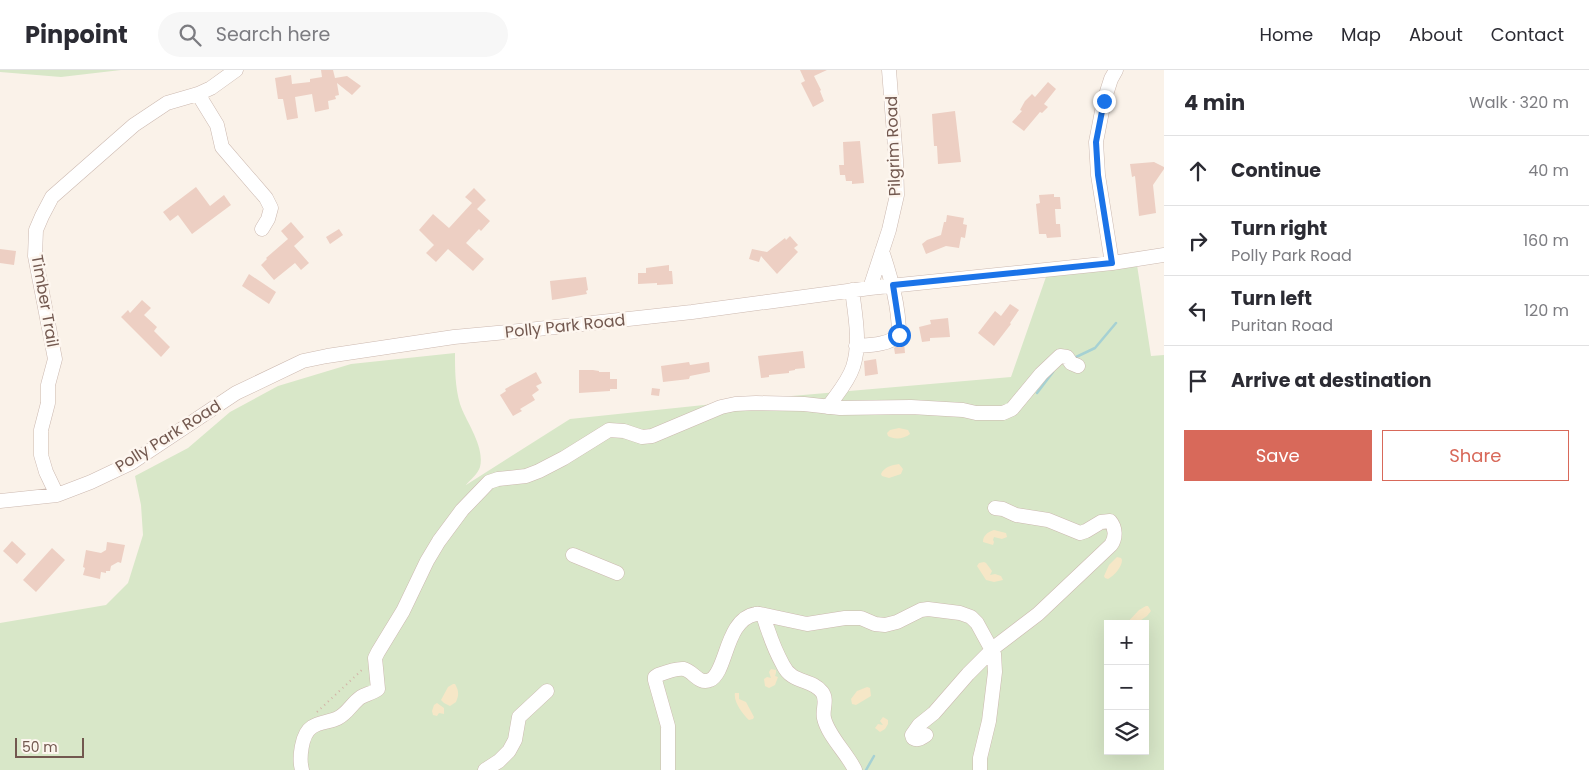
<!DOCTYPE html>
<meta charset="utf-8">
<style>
body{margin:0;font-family:Poppins,sans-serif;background:#f7f7f7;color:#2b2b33}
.controls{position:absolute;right:15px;bottom:15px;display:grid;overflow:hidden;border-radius:0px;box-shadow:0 5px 20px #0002}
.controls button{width:45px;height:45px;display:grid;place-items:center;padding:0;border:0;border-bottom:1px solid #e1e1e2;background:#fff;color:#2b2b33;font:25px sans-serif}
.scale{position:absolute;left:15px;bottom:12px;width:69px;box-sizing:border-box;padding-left:5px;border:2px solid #72584f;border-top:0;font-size:14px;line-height:18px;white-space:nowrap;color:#72584f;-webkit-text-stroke:4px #fdf6ef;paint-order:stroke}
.stop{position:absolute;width:15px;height:15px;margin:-11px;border:4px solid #1a73e8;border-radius:50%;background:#fff}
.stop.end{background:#1a73e8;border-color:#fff;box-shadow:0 1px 5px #0008}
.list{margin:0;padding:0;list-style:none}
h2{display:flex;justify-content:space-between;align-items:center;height:65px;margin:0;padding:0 20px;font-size:21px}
h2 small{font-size:16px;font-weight:400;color:#7c7c81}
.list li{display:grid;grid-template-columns:32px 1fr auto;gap:15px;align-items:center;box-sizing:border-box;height:70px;padding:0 20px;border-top:1px solid #e1e1e2}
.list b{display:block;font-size:19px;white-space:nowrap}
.list p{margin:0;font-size:16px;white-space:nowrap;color:#7c7c81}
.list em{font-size:16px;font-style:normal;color:#7c7c81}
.actions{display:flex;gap:10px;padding:15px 20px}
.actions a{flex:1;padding:11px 0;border:1px solid #d8695a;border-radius:0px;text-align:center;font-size:18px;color:#d8695a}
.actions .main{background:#d8695a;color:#fff}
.icon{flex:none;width:28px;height:28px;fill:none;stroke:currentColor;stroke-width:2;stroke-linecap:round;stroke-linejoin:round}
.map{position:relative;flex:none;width:1164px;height:700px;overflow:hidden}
header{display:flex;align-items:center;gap:30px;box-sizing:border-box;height:70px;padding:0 25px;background:#fff;border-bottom:1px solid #e1e1e2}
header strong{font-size:24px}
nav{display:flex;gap:28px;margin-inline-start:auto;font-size:18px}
.search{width:350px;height:45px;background:#f7f7f7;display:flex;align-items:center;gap:12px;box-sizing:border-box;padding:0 18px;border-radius:28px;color:#7c7c81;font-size:19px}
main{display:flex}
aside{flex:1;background:#fff}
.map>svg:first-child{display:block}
.green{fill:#d8e7c8;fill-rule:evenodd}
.sand{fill:#f6e7c7}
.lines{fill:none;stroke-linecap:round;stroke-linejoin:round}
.stream{stroke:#a6d1d3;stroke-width:2.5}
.building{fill:#edcfc3}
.minor-casing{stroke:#ccb9b0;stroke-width:15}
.path{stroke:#d2b2a6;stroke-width:2;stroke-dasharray:1 4;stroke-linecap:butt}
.minor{stroke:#fff;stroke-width:14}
.route{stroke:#1a73e8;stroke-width:6}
.labels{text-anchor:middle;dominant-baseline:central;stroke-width:5;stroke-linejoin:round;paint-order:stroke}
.street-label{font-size:16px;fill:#72584f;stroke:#fdf6ef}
</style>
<header>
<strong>Pinpoint</strong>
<div class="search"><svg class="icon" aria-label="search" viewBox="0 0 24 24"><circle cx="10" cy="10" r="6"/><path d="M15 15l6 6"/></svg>Search here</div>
<nav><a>Home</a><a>Map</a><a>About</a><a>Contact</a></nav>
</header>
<main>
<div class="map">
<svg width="1164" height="700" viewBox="0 0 1164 700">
<rect width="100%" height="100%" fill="#faf2e9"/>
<path class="green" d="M0,0H121L61,7L0,2Z
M1137,195L1151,286L1164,285V700H0V553L106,535L128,513L143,465L141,435L135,406L188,378L230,342L278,316L351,294L455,283C455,299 455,317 460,334C466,352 485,376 480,397C478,404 470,410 466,415L570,349L780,327L1011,307L1047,204ZM1108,554H1145V681H1108Z"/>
<path class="sand" d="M899,358L908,360L910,364C904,369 894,370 888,366L887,363L890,360Z
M899,394L903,399L901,404L889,408L882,406L881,404C884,397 892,395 899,394Z
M994,460L1006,463L1007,467L1002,469L994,467L993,470L994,472L993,475L983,472C983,465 988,462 994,460Z
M1117,487L1121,488L1122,490C1122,497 1114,506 1108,509L1105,508L1104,506L1109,495Z
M984,492L986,493L992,501L990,505L995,504L1001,506L1003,510L994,512L986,510L977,496L979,493Z
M1146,536H1148L1151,541L1147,546L1135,554H1126L1139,540Z
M771,599L776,600V603L775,606L778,607L775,615L769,618L765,616L764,609L767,607L771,608L769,602Z
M453,614H455C459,621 459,625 456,632L450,636L444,633L441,630L448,617Z
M867,617L870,618L871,626L856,635L852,634L851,629L857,621Z
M735,623H739V629L746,632L754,647L753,649L749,650C743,645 733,631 735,623Z
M437,633L444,638V644L439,643L437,646L433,645L432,641L434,635Z
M883,647L888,650V654L885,659L880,662L875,658L878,654L883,655L880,651Z"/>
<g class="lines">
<path class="stream" d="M1074,288L1095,278L1116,253
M1037,323L1053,302
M866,700L874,686"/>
</g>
<path class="building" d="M321,0H333L335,8L347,6L361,16L352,25L337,13L339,25L335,26L336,29L328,31L329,39L315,42L312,24L295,27L298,48L287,50L283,29H278L275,8L291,5L292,14L310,12V9L322,7Z
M800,0H827L814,6L821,20L820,21L824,31L813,37L801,13L805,11Z
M1048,12L1056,19L1044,34L1048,37L1042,43L1040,42L1024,61L1012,52L1022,41L1020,40L1025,31L1032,24L1035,27Z
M955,41L961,92L938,94L937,76H934L932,44Z
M860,71L864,113L852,114V111H846L845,105H840L839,95H844L843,72Z
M1154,92L1164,97V99L1153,115L1156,143L1139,146L1135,106L1132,107L1130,94Z
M196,117L210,136L224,125L231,135L192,164L178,145L170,151L163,142Z
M474,118L486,130L477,139L490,151L481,161L479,159L466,173L484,189L473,201L448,179L436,192L426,183L434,175L419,160L433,144L449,158L472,133L465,127Z
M1054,124V127H1060L1061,139H1055L1056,154H1060L1061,167L1047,168L1046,164H1039L1036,134L1040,133L1039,125Z
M947,145L964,148L963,154L967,155L965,168L961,167L959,178L946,176L926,184L922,174L927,170L941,165L944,152H946Z
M291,152L304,167L294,176L309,193L301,200L295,193L274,210L261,195L267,189L266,188L288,169L281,161Z
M339,159L343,165L330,174L326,167Z
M790,166L798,175L794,178L798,182L777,204L761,186L759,192L749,189L752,179L767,182L785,168L786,170Z
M0,179L16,181L14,195L0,193Z
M669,195V201H672L673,214L657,215V213L638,214V203H646V198Z
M249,204L276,222L269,234L242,216Z
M586,207L588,220L586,221L587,224L552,230L550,211Z
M142,230L151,238L144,245L157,257L154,261L170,277L161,287L121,247L128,240L130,243Z
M1010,234L1019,240L1010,253L1011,254L994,276L978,263L995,241L1001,246Z
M948,248L950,267L930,268V271L922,272L919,257L931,254L930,250Z
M904,272L905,283L895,284L894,278Z
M803,281L805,298L795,299V300L789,301V303L769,305V307L761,308L758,286Z
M876,289L878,304L865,306L864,291Z
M689,292L690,295L709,292L710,302L690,306L689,309L663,312L661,296Z
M579,300H593L599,301V302H610V309H617V319H610V321L579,323Z
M536,302L542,313L536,316L539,320L532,325L535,330L520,339L522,341L513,346L500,325L506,321L505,319Z
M652,318L660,319L659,326L651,325Z
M12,471L26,484L17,494L3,481Z
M107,472L125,475L121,493L118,492L111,496L110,501H106V503L101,502L100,509L83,505L85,498L83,497L86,480L101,483L106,480Z
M52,478L65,490L36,522L23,510Z"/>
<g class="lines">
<g class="minor-casing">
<path id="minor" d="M198,24L217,55L222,77L266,128L271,138L268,149L262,159
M1112,193L1098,105L1096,72L1104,31L1111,9L1116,0
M870,218L889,160L897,125L896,90L889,0
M856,276C871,275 888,275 899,265C899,236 891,208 882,181
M828,337C837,324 848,312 853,297C861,273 855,244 852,220
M57,425L46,402L41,385V360L48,333V315L55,289L35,186L36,160L42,146L52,127L134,55L167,33L198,24L211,18L236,0
M0,431L57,425L91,412L131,393L236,323L303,291L327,286L454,267L519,261L692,242L870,218L1112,193L1164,185
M573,485L617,503
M760,544L807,554L845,548H861L875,554L885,555L897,552L921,540L928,539L960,543L971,547L977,553L994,584L995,602L989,651L980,688V700
M926,665C921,668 918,671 913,668L912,665L919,655L934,643L968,604L996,576L1038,544L1111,475C1116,468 1116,458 1110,451L1101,452L1086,461L1080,463L1048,450L1016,445L1003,439L995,438
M302,700C299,689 301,664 312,657C319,652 330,652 338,648C348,643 352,633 361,627C366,624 373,623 378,619L375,588L378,582L403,541L427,491L439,471L462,440L489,412L498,409L526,406L539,401L564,388L609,360L624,361L642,367L652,366L721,337L735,334L756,333L804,334L840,338L911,337L963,340L976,343H1003L1012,339L1041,304L1060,286L1067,287L1071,293L1078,296
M485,700L499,691L509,681L515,670L519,647L547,621
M668,700V656L655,610V607L658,605C666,602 676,598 684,599C693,601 699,615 710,610C727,603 725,549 756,544C759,543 760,544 763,546C765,549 766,556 768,560C772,572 777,584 783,595C792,614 811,608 822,622C828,630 822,639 824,648C828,666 847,683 855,700"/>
</g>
<path class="path" d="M317,642L364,598"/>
<use href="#minor" class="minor"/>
</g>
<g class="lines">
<path class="route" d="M899,265V254L893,215L1112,193L1098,105L1096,72L1104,31"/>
</g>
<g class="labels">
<g class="street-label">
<text transform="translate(893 76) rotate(-92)">Pilgrim Road</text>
<text transform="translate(45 231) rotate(80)">Timber Trail</text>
<text transform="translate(565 256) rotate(-6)">Polly Park Road</text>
<text transform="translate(168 366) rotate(-32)">Polly Park Road</text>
</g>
</g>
</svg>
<div class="controls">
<button>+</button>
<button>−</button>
<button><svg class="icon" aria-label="layers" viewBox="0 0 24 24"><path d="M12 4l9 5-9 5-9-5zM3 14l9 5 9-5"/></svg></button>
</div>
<div class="scale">50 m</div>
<div class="stop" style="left:899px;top:265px"></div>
<div class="stop end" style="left:1104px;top:31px"></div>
</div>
<aside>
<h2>4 min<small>Walk · 320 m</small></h2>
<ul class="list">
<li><svg class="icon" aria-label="ahead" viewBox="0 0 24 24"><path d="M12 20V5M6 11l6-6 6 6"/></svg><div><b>Continue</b></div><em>40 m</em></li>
<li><svg class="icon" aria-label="right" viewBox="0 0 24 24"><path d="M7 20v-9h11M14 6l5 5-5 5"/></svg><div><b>Turn right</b><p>Polly Park Road</p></div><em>160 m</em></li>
<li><svg class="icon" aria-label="left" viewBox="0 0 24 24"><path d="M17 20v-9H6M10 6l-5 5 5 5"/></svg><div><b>Turn left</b><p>Puritan Road</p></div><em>120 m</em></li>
<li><svg class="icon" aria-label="arrive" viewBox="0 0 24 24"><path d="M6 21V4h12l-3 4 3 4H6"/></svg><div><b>Arrive at destination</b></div></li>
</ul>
<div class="actions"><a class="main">Save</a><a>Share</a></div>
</aside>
</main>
